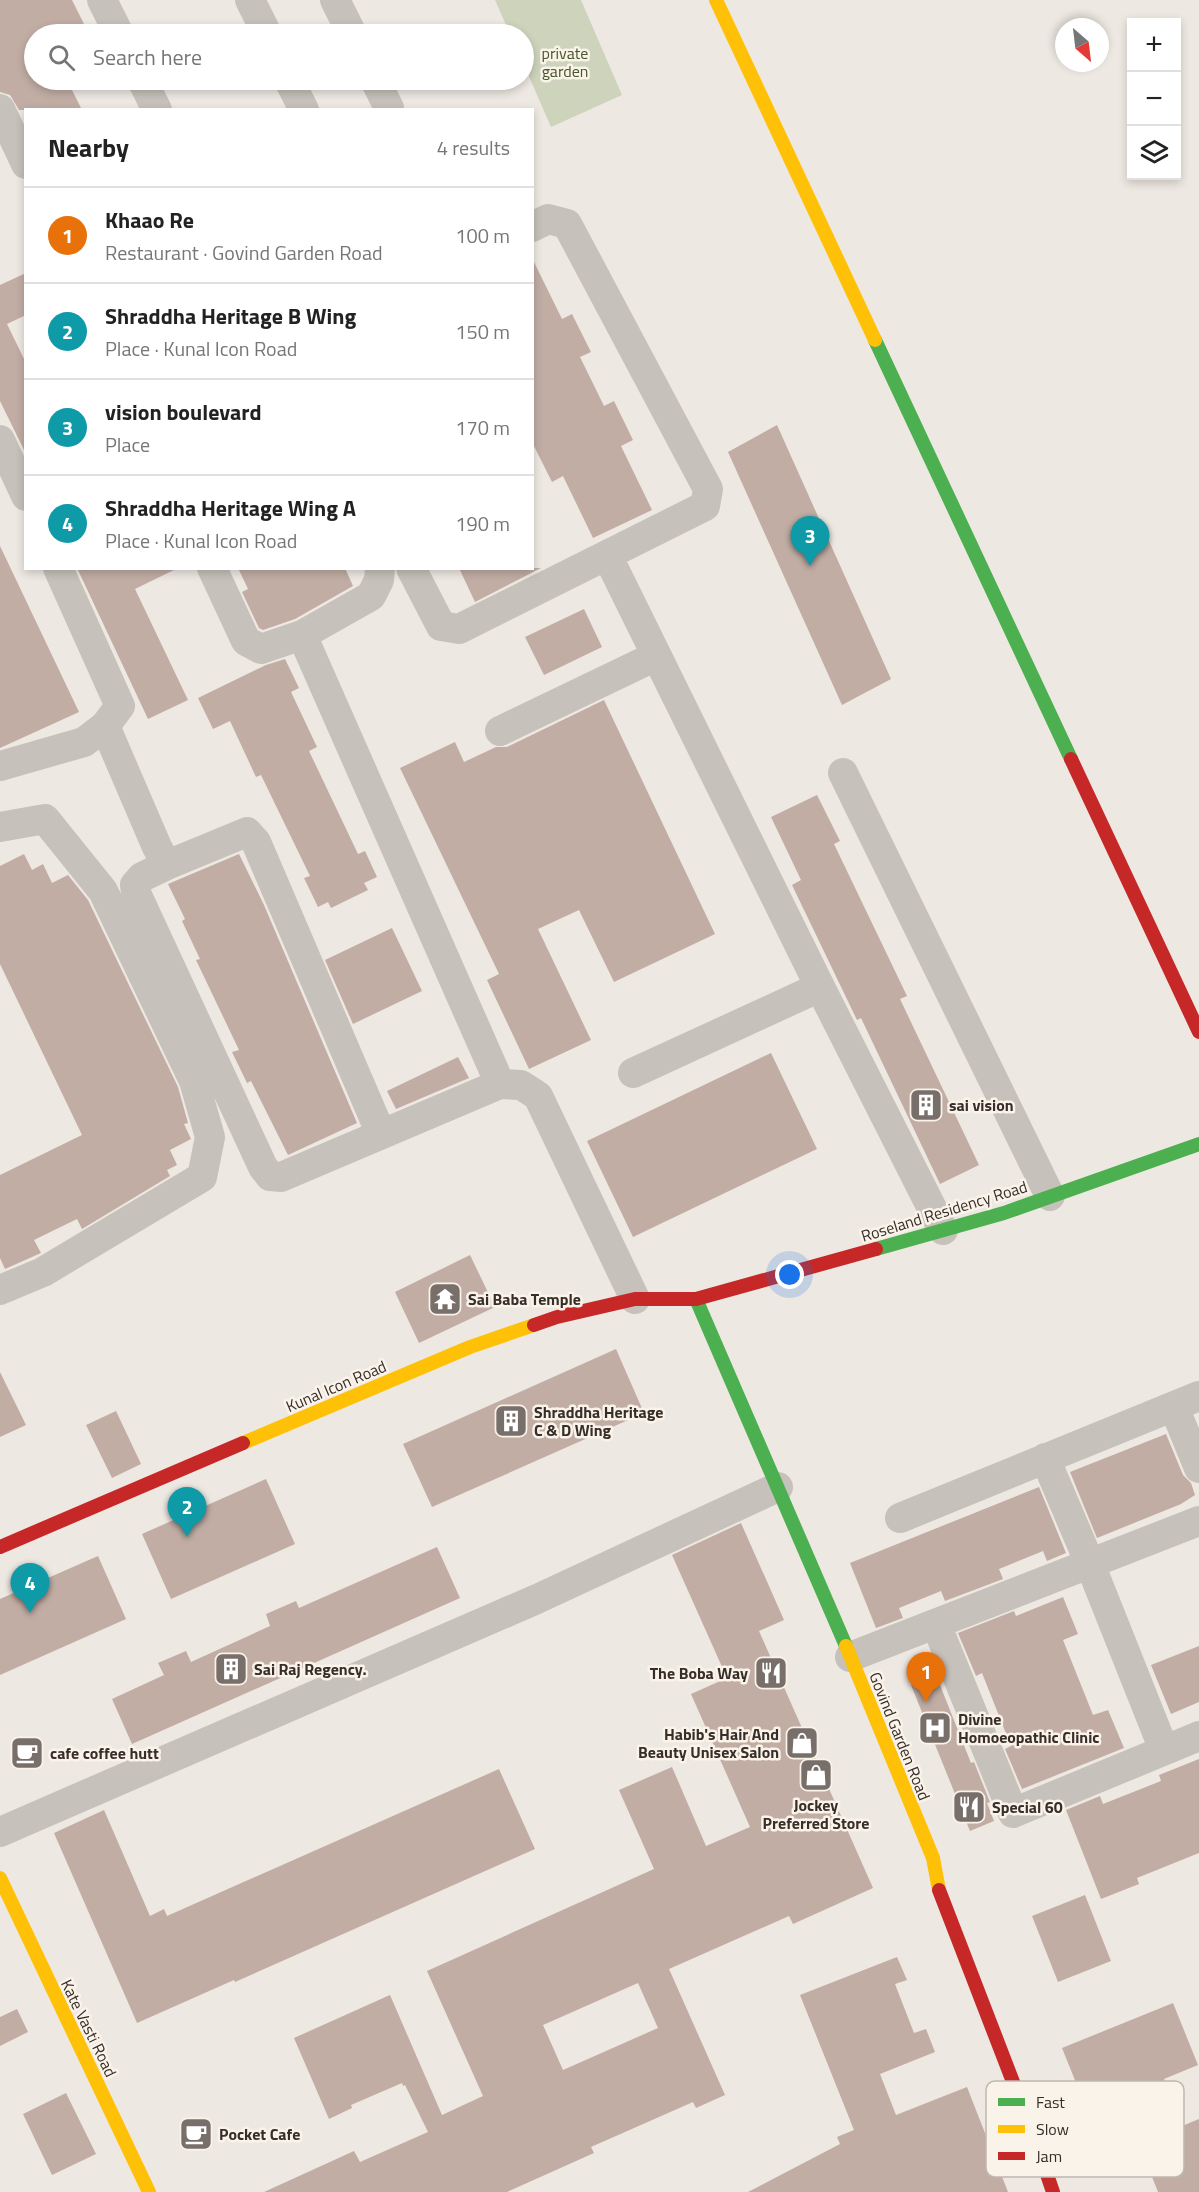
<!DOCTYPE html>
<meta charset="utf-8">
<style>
body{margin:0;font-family:"Titillium Web",sans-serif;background:#f2f2f2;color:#222}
.controls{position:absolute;right:18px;top:18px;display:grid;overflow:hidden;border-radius:0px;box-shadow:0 3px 9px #0003}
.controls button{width:54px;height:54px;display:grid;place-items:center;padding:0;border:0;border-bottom:2px solid #e0e0e0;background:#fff;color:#222;font:30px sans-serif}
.compass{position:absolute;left:1055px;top:18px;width:54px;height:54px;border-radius:50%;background:#fff;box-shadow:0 3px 9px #0003;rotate:152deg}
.you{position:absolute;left:790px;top:1275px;width:21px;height:21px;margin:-15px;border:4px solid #fff;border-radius:50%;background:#1a73e8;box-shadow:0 0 0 9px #1a73e833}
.badge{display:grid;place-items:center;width:39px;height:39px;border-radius:50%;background:#786f6a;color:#fff;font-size:20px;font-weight:700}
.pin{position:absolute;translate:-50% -50px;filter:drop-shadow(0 2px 3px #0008)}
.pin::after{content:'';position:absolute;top:32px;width:21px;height:18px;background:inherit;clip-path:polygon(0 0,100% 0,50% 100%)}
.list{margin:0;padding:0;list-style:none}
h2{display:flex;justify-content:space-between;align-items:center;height:78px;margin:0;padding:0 24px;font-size:26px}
h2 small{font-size:20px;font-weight:400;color:#767676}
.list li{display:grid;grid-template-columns:39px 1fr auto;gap:18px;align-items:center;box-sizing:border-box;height:96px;padding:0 24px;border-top:2px solid #e0e0e0}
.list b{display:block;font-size:22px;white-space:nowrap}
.list p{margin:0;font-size:20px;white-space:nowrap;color:#767676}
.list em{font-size:20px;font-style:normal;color:#767676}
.icon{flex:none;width:33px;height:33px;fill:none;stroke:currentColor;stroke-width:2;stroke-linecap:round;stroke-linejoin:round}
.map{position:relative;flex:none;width:1199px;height:2192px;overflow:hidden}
.search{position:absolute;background:#fff;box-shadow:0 3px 9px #0003;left:24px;top:24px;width:510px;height:66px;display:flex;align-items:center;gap:15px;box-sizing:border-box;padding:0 21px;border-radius:33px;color:#767676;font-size:22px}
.panel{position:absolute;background:#fff;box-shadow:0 3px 9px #0003;left:24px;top:108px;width:510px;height:462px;border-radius:0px}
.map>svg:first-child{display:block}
.green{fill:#ced3bc}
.building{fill:#c1ada4;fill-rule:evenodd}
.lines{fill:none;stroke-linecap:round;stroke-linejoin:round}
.street{stroke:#c7c1bb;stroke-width:30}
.fast{stroke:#4caf50;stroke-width:14}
.slow{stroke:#ffc107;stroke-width:14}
.jam{stroke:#c62828;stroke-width:14}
.labels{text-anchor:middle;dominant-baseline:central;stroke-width:5;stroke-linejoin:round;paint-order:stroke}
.park-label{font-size:16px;fill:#46572c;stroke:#faf3ea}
.poi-label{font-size:16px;font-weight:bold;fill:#382e29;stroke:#faf3ea;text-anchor:start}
.street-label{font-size:16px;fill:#382e29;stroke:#faf3ea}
.key{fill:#faf3ea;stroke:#c0b8b0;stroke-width:1.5}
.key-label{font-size:16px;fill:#382e29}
</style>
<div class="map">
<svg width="1199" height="2192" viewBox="0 0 1199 2192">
<rect width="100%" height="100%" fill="#eee8e2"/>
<path class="green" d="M495,0H581L622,95L551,127L524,65V34H510Z"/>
<path class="building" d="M0,0H72L89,34H34V80H67L82,110H19L10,95L0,92Z
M532,258L562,319L572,314L591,352L580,357L604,406L614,401L633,440L621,446L652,510L593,538L563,476L552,482L532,442Z
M26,273V315L7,324L26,363V454L0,401V285Z
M777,425L891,679L842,705L728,452Z
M0,546L79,712L0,748Z
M77,568H178L135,589L188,700L148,719Z
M238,568H345L353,586L295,619L263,630L259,628L242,592L248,589Z
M459,568H541L475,602Z
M584,609L602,647L544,675L525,637Z
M285,659L299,688L291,692L317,747L309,751L358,854L365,851L377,877L364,883L368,890L331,908L328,902L318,907L304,878L310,876L261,775L256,777L230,721L213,729L198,698L266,665Z
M604,700L715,934L614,982L579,910L538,929L591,1040L529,1069L487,980L499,974L400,768L455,742L464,762L496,747H507Z
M817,795L840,841L834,844L907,996L900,999L979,1165L940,1184L861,1018L857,1020L792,885L801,880L771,817Z
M24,854L32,870L43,864L52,883L68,875L88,900L178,1087L188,1123L184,1124L191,1139L170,1150L177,1165L167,1170L170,1176L82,1229L77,1219L34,1240L41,1253L5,1269L0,1258V1175L82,1135L0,964V866Z
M239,854L264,905L357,1123L288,1155L251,1081L247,1083L232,1052L239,1050L196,960L200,959L182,921L185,919L168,884Z
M392,928L422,991L353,1024L325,960Z
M771,1053L817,1149L633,1237L587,1141Z
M458,1057L469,1078L396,1109L387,1091Z
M470,1255L495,1307L419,1343L395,1292Z
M616,1349L644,1413L432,1507L403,1444Z
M0,1372L26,1425L0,1437Z
M116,1411L141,1464L112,1478L86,1425Z
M1166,1434L1183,1475L1191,1483L1195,1495L1181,1504L1097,1538L1070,1472Z
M266,1479L295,1544L171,1599L142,1534Z
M1039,1487L1066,1553L1047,1561L1043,1551L999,1569L1003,1579L945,1601L941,1591L899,1608L903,1618L876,1628L850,1563Z
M741,1523L784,1620L759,1631L873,1888L793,1924L789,1916L669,1969L725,2095L696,2108L693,2102L591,2147L594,2153L507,2192H264L354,2151L360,2162L428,2132L405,2085L403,2086L402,2083L351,2105L352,2108L329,2119L294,2038L390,1995L442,2115L483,2096L427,1971L654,1869L619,1790L672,1767L706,1846L750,1827L691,1694L727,1678L672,1555ZM638,1983L658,2028L563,2070L543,2025Z
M437,1547L460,1598L132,1744L112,1699L164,1675L158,1663L186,1651L191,1662L270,1626L266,1614L296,1601L299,1608Z
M98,1556L126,1619L0,1675V1599Z
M1063,1597L1078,1634L1063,1640L1093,1715L1108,1710L1124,1748L1022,1789L1005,1749L1011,1746L982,1673L976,1676L958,1633L1014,1611L1016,1616Z
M1199,1646V1702L1171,1714L1151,1665Z
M936,1675L971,1763L974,1762L990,1802L987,1803L994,1821L970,1831L911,1685Z
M1199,1759V1853L1137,1878L1139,1884L1101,1899L1066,1810L1100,1796L1103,1804L1161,1781L1159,1775Z
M499,1769L535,1849L235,1982L234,1980L137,2023L54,1833L104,1810L150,1916L164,1909L167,1916Z
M1085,1895L1111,1961L1058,1982L1032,1916Z
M897,1957L907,1980L895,1984L914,2033L926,2029L935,2052L880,2074L896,2115L967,2087L1008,2192H748L840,2144L837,2137L854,2130L800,1995Z
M1173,2003L1198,2065L1164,2079L1182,2126L1199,2119V2192H1158L1120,2096L1087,2110L1062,2048Z
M17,2009L28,2032L0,2046V2017Z
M66,2093L96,2154L52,2175L23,2114Z"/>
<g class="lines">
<path class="street" d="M102,0L119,34
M250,0L267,34
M335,0L352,34
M142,80L157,110
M289,80L304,110
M375,80L389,108
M0,109L26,164
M0,440L26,496
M607,555L820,987L943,1230
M212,568L246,641L261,649L302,635L371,596L379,580L380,568
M411,568L441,626L459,629L705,506L708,489L567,224L548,219L532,227
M302,635L500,1084
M105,726L157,847L167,865L142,877L135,885L136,893L263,1167L270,1176L281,1177L500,1084L521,1085L538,1096L635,1299
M500,731L656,656
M0,766L84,742L105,726L120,706L58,568
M843,773L1050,1196
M0,827L45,819L103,891L194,1081L210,1137L202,1177L43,1272L0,1290
M167,865L247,832L256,842L381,1134
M633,1073L820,987
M1174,1407L1199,1468
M1045,1458L1090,1564L1164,1750
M900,1518L1199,1396
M936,1624L1013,1813L1199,1736
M850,1657L1199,1521
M0,1832L537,1599L778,1487"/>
<path class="fast" d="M875,340L1071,759
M876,1249L1004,1213L1199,1144
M696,1299L846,1646"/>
<path class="slow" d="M716,0L875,340
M243,1443L470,1347L534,1325
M846,1646L933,1858L939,1890
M0,1878L149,2192"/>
<path class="jam" d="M1071,759L1199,1032
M534,1325L557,1317L635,1299H696L876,1249
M0,1547L243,1443
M939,1890L1035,2139L1053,2192"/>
</g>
<defs>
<g id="building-square" transform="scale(1.725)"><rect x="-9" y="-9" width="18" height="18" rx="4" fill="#786f6a" stroke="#faf3ea"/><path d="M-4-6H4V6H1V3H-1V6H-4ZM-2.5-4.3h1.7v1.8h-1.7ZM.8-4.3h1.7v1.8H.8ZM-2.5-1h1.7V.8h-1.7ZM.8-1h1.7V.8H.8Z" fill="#fff"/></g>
<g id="temple-square" transform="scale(1.725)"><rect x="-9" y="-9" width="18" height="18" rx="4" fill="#786f6a" stroke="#faf3ea"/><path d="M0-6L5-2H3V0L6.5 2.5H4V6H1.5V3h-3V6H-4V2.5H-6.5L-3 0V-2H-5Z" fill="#fff"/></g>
<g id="restaurant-square" transform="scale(1.725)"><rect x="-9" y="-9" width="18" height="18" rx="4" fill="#786f6a" stroke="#faf3ea"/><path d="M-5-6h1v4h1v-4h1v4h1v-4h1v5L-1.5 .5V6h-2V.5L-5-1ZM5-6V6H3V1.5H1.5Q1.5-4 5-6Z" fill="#fff"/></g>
<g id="hospital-square" transform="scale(1.725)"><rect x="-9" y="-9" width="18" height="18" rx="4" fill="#786f6a" stroke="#faf3ea"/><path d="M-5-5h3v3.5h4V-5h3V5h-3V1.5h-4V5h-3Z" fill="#fff"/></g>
<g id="shop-square" transform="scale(1.725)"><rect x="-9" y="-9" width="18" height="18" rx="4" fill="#786f6a" stroke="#faf3ea"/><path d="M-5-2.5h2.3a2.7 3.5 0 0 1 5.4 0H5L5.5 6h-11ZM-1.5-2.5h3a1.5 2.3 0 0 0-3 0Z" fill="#fff"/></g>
<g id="cafe-square" transform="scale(1.725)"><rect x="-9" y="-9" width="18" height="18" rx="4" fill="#786f6a" stroke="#faf3ea"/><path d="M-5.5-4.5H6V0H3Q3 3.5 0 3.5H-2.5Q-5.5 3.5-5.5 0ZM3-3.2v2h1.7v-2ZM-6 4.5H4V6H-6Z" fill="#fff"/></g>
</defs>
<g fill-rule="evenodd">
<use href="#building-square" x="926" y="1105"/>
<use href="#temple-square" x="445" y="1299"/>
<use href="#building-square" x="511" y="1421"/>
<use href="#building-square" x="231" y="1669"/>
<use href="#restaurant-square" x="771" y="1673"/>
<use href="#hospital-square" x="935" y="1728"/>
<use href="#shop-square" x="802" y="1743"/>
<use href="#cafe-square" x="27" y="1753"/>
<use href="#shop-square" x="816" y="1775"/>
<use href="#restaurant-square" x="969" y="1807"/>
<use href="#cafe-square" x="196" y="2134"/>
</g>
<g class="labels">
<g class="park-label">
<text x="565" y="53">private<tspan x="565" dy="18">garden</tspan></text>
</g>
<g class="poi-label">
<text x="949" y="1105">sai vision</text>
<text x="468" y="1299">Sai Baba Temple</text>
<text x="534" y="1412">Shraddha Heritage<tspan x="534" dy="18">C &amp; D Wing</tspan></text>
<text x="254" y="1669">Sai Raj Regency.</text>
<text x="748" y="1673" text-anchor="end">The Boba Way</text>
<text x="958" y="1719">Divine<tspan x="958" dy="18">Homoeopathic Clinic</tspan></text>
<text x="779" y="1734" text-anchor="end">Habib's Hair And<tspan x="779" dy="18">Beauty Unisex Salon</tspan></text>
<text x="50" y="1753">cafe coffee hutt</text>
<text x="816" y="1805" text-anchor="middle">Jockey<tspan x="816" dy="18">Preferred Store</tspan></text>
<text x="992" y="1807">Special 60</text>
<text x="219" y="2134">Pocket Cafe</text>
</g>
<g class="street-label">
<text transform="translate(944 1211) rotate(-17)">Roseland Residency Road</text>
<text transform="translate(336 1386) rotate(-23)">Kunal Icon Road</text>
<text transform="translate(900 1736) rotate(68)">Govind Garden Road</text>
<text transform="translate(89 2028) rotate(64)">Kate Vasti Road</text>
</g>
</g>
<rect x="986" y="2081" width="198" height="96" rx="9" class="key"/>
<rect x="998" y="2098" width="27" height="8" fill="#4caf50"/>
<rect x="998" y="2125" width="27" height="8" fill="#ffc107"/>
<rect x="998" y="2152" width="27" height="8" fill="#c62828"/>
<g class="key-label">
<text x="1036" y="2108">Fast</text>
<text x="1036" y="2135">Slow</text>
<text x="1036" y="2162">Jam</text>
</g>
</svg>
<div class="controls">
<button>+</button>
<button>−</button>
<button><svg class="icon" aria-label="layers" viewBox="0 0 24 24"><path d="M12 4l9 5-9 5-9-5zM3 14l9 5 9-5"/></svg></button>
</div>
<svg class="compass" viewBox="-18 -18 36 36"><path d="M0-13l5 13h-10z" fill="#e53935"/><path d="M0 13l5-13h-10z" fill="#767676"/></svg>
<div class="you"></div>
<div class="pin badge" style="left:926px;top:1702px;background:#e8710a">1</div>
<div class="pin badge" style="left:187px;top:1537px;background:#0f9aa8">2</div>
<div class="pin badge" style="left:810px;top:566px;background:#0f9aa8">3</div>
<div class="pin badge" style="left:30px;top:1613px;background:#0f9aa8">4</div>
<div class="search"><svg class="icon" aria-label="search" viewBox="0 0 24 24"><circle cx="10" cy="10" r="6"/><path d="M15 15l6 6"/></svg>Search here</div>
<section class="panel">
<h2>Nearby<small>4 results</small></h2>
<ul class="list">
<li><span class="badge" style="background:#e8710a">1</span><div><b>Khaao Re</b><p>Restaurant · Govind Garden Road</p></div><em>100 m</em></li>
<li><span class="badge" style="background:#0f9aa8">2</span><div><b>Shraddha Heritage B Wing</b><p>Place · Kunal Icon Road</p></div><em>150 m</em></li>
<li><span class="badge" style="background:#0f9aa8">3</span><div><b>vision boulevard</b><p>Place</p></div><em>170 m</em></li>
<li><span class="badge" style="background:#0f9aa8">4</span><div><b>Shraddha Heritage Wing A</b><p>Place · Kunal Icon Road</p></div><em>190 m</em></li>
</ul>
</section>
</div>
